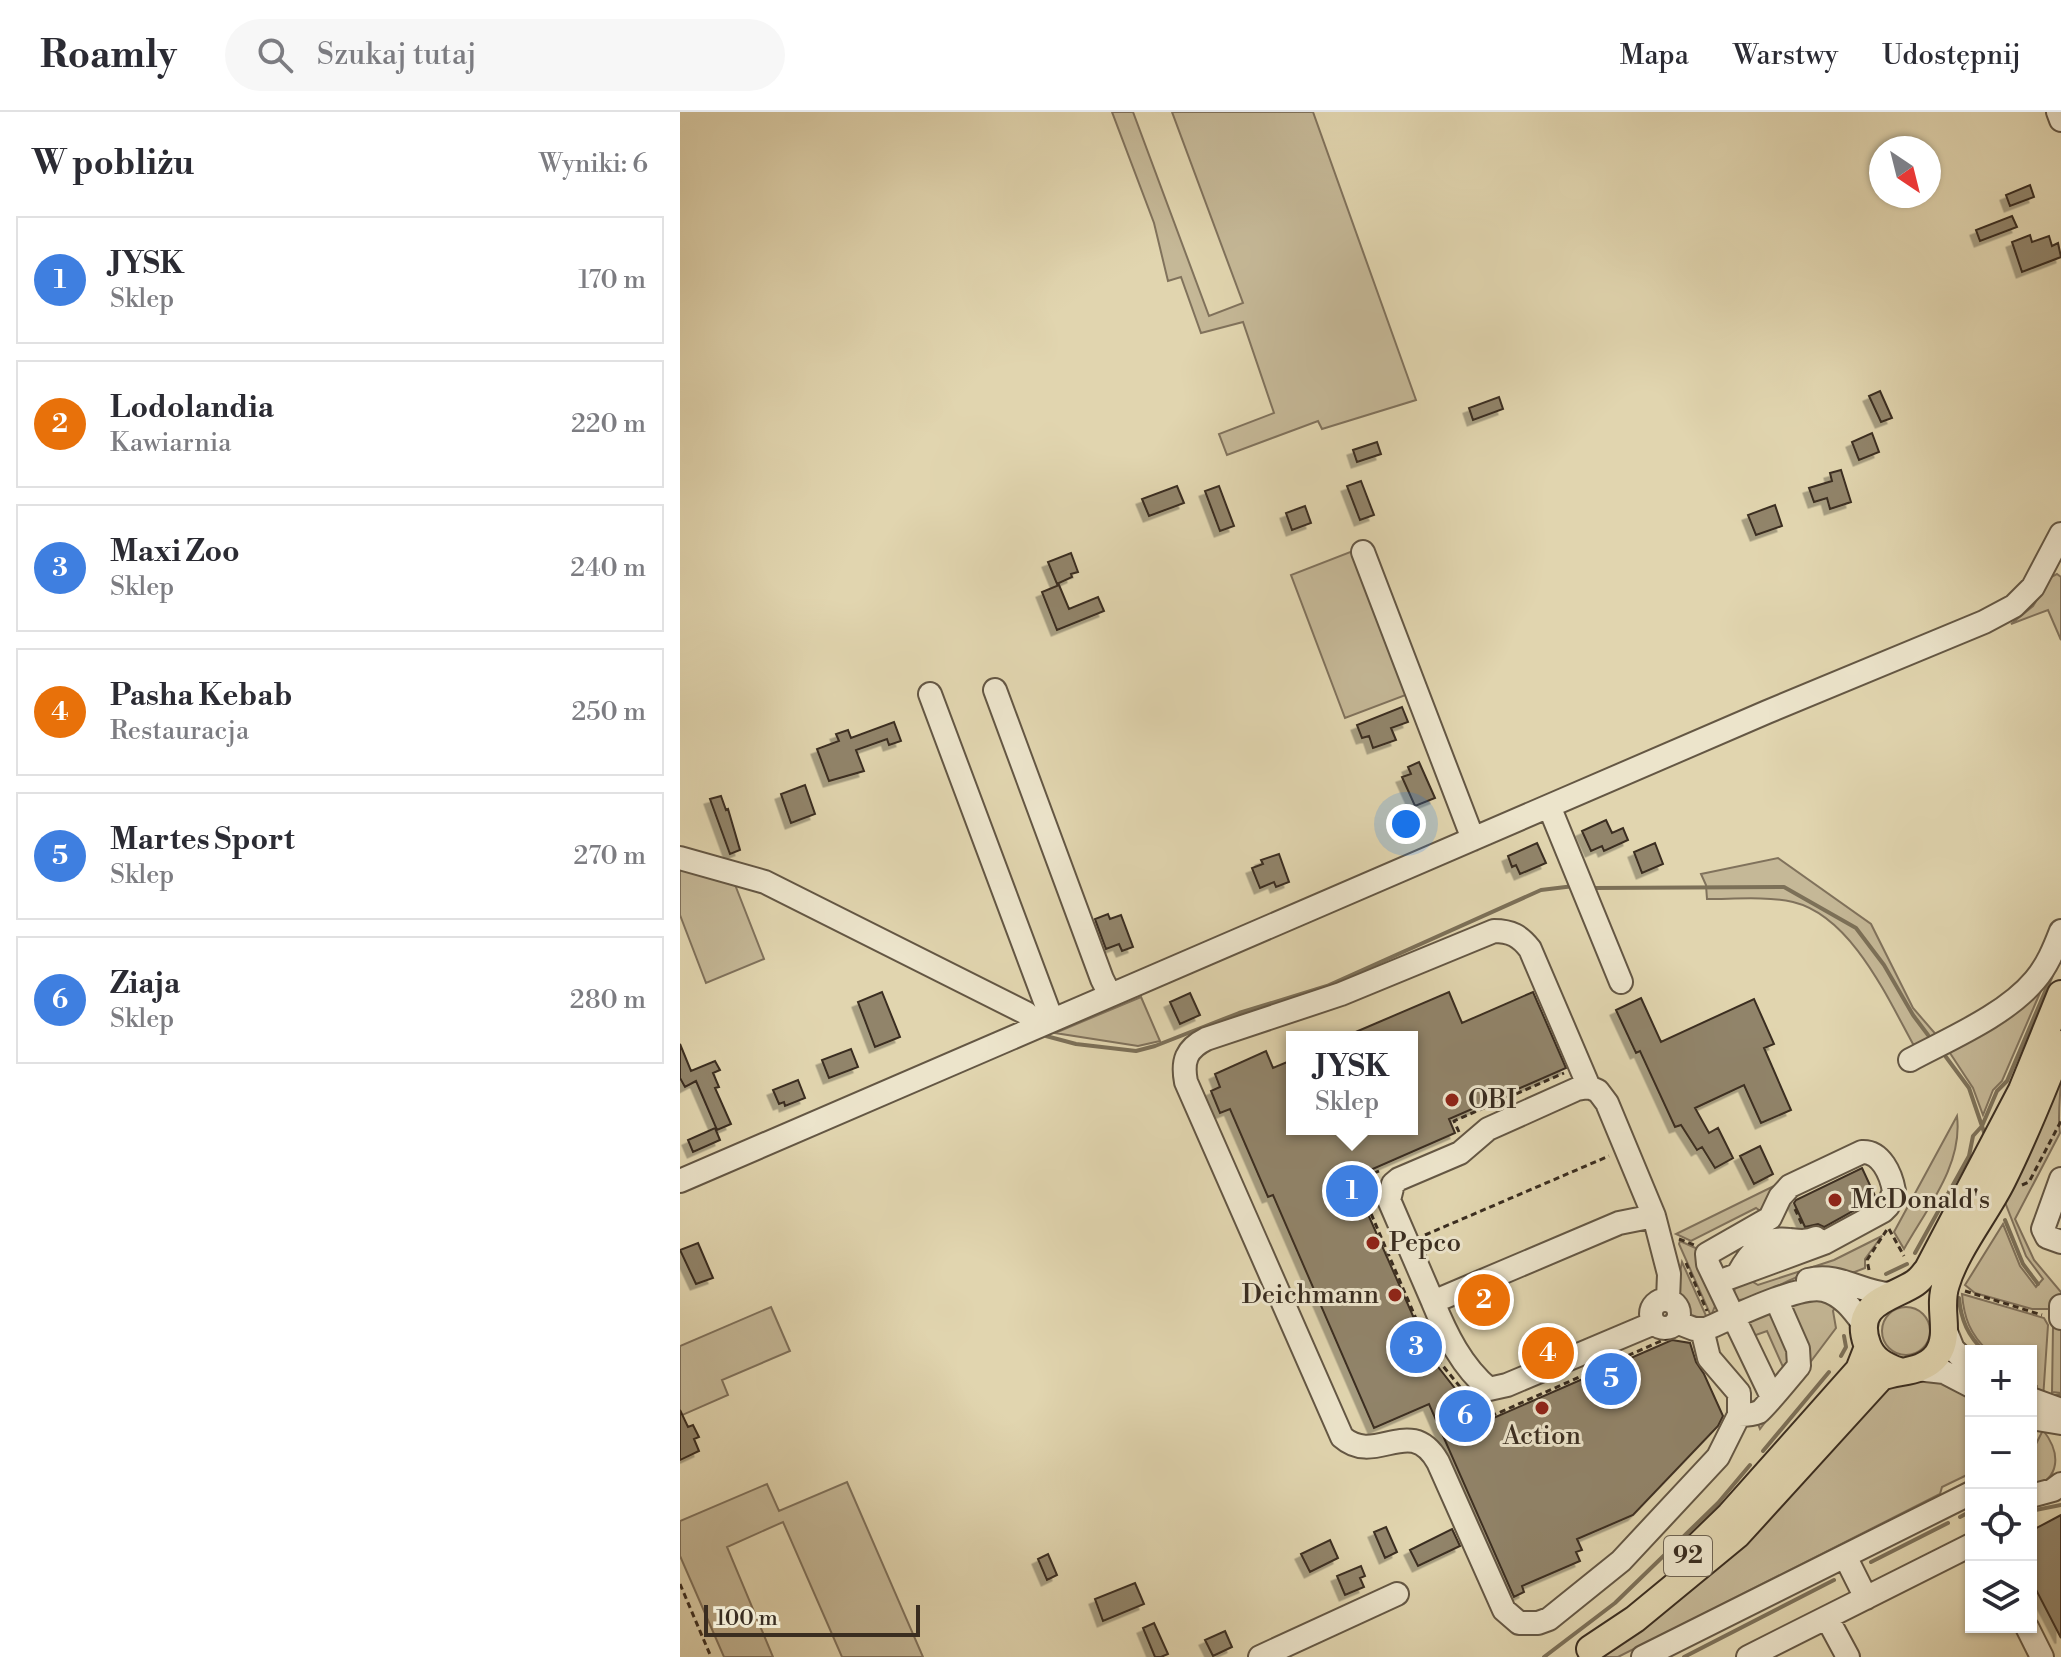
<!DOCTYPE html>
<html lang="pl">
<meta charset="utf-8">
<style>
body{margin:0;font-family:"Libre Bodoni",serif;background:#f7f7f7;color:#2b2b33}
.controls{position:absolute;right:24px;bottom:24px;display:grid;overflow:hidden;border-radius:0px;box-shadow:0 2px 6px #0004}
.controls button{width:72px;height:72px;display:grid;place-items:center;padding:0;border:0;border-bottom:2px solid #e1e1e2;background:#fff;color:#2b2b33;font:40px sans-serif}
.compass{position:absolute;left:1189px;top:24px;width:72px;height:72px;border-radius:50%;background:#fff;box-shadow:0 2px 6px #0004;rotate:145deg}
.scale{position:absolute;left:24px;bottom:20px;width:216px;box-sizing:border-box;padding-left:8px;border:4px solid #3a2d20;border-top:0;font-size:22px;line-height:28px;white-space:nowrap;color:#3a2d20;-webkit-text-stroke:6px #ece4cb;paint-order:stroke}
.you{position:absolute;left:726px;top:712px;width:28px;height:28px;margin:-20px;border:6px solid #fff;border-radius:50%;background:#1a73e8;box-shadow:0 0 0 12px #1a73e833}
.badge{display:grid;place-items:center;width:52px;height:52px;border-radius:50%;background:#8f2418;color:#fff;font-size:26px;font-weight:700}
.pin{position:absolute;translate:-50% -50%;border:4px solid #fff;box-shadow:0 2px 8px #0006}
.popup{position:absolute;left:606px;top:919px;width:132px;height:104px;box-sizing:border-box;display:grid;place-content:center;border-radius:0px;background:#fff;filter:drop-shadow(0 2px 6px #0005);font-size:26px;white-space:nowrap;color:#7c7c81}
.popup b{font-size:30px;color:#2b2b33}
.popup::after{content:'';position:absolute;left:50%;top:100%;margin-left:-16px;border:16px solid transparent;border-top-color:#fff}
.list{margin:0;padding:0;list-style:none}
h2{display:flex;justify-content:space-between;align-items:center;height:104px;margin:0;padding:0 32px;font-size:34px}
h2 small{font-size:26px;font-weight:400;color:#7c7c81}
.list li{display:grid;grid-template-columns:52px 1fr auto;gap:24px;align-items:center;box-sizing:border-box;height:128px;margin:0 16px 16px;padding:0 16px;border:2px solid #e1e1e2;border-radius:0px}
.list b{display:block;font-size:30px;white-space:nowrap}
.list p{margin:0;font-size:26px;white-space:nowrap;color:#7c7c81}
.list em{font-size:26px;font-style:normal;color:#7c7c81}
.icon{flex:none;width:44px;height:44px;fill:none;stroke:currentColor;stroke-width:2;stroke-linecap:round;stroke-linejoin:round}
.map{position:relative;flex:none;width:1381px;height:1545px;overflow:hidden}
header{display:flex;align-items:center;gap:48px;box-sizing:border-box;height:112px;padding:0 40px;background:#fff;border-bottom:2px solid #e1e1e2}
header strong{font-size:38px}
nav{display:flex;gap:44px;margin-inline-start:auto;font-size:28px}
.search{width:560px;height:72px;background:#f7f7f7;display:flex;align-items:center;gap:20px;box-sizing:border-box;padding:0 28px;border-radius:44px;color:#7c7c81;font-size:30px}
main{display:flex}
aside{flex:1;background:#fff}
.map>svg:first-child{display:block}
.green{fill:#c5b897;stroke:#80725c;stroke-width:2}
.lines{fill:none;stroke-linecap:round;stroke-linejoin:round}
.stream{stroke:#7c7058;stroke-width:4}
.building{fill:#91846a;stroke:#3a2d20;stroke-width:2;filter:url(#shadow)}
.minor-casing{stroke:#645744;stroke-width:26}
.major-casing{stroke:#3a2d20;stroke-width:30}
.path{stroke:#3a2d20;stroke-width:3;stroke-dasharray:6 4;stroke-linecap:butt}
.minor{stroke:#ece4cb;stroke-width:22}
.major{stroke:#e1d5af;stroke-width:26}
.poi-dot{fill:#8f2418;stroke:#ece4cb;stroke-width:3}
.labels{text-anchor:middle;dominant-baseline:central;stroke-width:6;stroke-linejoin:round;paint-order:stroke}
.shield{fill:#ece4cb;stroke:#6f6453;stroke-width:2}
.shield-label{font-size:24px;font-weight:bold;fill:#3a2d20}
.poi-label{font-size:26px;fill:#3a2d20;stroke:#ece4cb;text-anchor:start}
</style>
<header>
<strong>Roamly</strong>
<div class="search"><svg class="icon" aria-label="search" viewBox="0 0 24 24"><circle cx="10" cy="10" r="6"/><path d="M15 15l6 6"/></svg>Szukaj tutaj</div>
<nav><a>Mapa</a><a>Warstwy</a><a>Udostępnij</a></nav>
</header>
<main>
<aside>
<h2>W pobliżu<small>Wyniki: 6</small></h2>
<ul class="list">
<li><span class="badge" style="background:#3f7fe0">1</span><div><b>JYSK</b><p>Sklep</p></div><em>170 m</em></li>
<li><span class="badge" style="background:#e8710a">2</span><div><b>Lodolandia</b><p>Kawiarnia</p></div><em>220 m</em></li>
<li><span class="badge" style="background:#3f7fe0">3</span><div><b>Maxi Zoo</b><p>Sklep</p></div><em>240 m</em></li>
<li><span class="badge" style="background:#e8710a">4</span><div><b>Pasha Kebab</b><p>Restauracja</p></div><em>250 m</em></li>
<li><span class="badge" style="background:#3f7fe0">5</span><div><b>Martes Sport</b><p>Sklep</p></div><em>270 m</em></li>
<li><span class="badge" style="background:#3f7fe0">6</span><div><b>Ziaja</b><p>Sklep</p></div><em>280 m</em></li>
</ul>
</aside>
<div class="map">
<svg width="1381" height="1545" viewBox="0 0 1381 1545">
<defs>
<filter id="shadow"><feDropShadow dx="-5.5" dy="5.5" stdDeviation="0" flood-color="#0004"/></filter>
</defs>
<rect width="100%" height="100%" fill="#e1d5af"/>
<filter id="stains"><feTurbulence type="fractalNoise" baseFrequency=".0025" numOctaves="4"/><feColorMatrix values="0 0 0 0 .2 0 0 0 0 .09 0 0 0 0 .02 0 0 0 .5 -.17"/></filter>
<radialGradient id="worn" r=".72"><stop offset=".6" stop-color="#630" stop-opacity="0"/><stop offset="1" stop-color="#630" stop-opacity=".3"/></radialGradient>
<path class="green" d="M432,0H453L529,204L563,191L492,0H633L736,288L642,317L638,309L547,343L539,322L594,301L563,210L521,221L501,165L488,169L474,111Z
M678,437L731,581L665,606L611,463Z
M1377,462L1381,465V528L1368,498L1331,512L1353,494L1371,465Z
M1098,746L1191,812L1233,896L1259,926L1249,932H1233C1207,885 1171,804 1113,790C1085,784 1055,787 1027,787L1026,773L1021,762Z
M0,751L52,765L84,847L26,871L0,803Z
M1372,853L1322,969L1313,978L1303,1003L1293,976L1266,935Z
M461,885L480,929L458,934L375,921Z
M1381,963C1381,982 1377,1002 1380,1021L1335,1107L1354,1148L1381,1180V1185L1370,1197H1352L1295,1181L1285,1173L1323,1112L1340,1154L1356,1175L1363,1167L1346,1144L1323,1085Z
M1277,1004C1283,1053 1247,1096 1224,1137L1214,1120Z
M1098,1072L1087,1104L1076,1096L1011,1129L996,1122Z
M1202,1124L1185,1147V1156L1172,1161C1140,1146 1101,1174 1071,1187L1058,1188L1054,1182L1055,1173L1068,1167L1078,1173L1154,1148Z
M1000,1129L1020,1138L1035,1194L1031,1204L999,1132Z
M1002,1150L1027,1206C990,1205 997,1176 1002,1150Z
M1282,1182L1364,1206L1368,1213L1363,1287L1355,1283L1357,1274L1351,1270V1239H1308C1290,1222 1284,1206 1282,1182Z
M1126,1185L1158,1190L1153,1199L1156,1216L1080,1317L1076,1307L1115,1270L1108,1198L1111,1192Z
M1202 1219a24 24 0 1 1 48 0a24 24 0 1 1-48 0Z
M91,1195L110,1239L42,1268L48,1283L0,1304V1234Z
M1086,1199L1095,1202L1114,1239L1106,1256L1103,1255L1087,1219L1073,1224L1066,1213L1070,1208Z
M1377,1214L1381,1216V1281L1372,1280L1373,1215Z
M1251,1265L1291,1279V1361L1262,1375L1260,1382L938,1545H919L1203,1276Z
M1363,1318C1381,1341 1381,1367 1351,1376V1335L1356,1332Z
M167,1370L243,1545H162L103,1410L47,1435L93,1545H44L0,1444V1409L87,1372L99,1399Z"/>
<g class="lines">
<path class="stream" d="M914,776L1104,775L1176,816L1204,853L1233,903L1248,923
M366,924L396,932L456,939L475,934L559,901L647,874L861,778L894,774
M1266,945L1289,976L1304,1020
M1325,1108L1343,1152L1358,1172
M1235,1141L1289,1044L1293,1024L1302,1014L1317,979L1327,969L1373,861
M1206,1162L1227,1152
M1279,1186C1281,1208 1288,1224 1304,1239
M1161,1244L1166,1235L1164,1224
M1351,1274L1355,1276
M1376,1284L1381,1283
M1083,1339L1149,1260
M1351,1399L1381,1393
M1280,1405L1291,1399
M1191,1450L1268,1411
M864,1545L935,1491L1038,1391L1070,1353
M1004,1545L1154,1468"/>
</g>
<path class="building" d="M1350,73L1354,85L1330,94L1326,83Z
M1332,104L1337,115L1300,129L1296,118Z
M1350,123L1352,130L1369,124L1372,134L1378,131L1381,145L1342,160L1332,130Z
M1200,279L1212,306L1201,310L1189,284Z
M819,285L823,297L793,308L789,296Z
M1192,321L1199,340L1179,348L1172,330Z
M697,330L701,342L677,350L673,338Z
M1161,358L1171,390L1150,397L1147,386L1134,390L1129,376L1152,369L1150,361Z
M681,369L694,403L680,408L667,374Z
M497,374L504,391L469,404L462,387Z
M539,374L554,414L540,419L525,379Z
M1095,393L1102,414L1076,423L1068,403Z
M625,394L631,411L612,418L606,401Z
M391,441L398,460L391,462L392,465L377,472L368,450Z
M379,473L389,497L418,485L424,499L377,518L362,480Z
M722,595L728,610L711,616L716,628L693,636L689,624L682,626L677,613Z
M214,610L221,629L209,633L207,627L176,638L184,659L149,669L137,637L159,629L156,622L168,618L171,626Z
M739,650L755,686L735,694L722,665L731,662L728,655Z
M125,673L135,702L111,711L101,682Z
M41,684L46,698L48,697L60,738L50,742L30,687Z
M926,708L932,721L943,716L948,728L924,739L922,734L911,739L902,719Z
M857,731L866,751L840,762L836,753L832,755L828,744Z
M975,731L983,752L962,761L954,740Z
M599,742L609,770L596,775L594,770L580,776L572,756L583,752L581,748Z
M428,802L430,807L441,803L453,835L442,839L439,832L426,837L415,807Z
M202,880L220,925L195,935L178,890Z
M769,880L782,911L853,880L886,956L769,1007L775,1021L672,1066L752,1247L802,1311L992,1228L1010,1231L1016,1250L1024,1262L1043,1304L1038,1314L953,1403L897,1427L902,1438L896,1440L900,1449L842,1474L844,1480L834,1485L749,1292L694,1316L593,1083L588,1085L550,997L540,1001L531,979L540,975L535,962L586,939L593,956L612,948V1017H732V925H664Z
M510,881L520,903L500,912L490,890Z
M961,886L981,930L1074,887L1094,932L1084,936L1111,998L1081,1011L1064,973L1015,996L1029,1021L1038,1016L1053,1046L1035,1056L1022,1035L1017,1038L1001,1013L995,1015L960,939L956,941L936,898Z
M0,932L11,959L35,949L40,958L33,961L39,975L35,976L51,1012L37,1018L16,969L5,975L0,966Z
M171,937L178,955L149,966L142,948Z
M118,968L125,986L105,994L104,990L99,992L93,978Z
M35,1016L40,1028L13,1040L8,1028Z
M1080,1034L1093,1062L1074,1072L1060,1044Z
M1182,1056L1196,1086L1144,1115L1138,1112L1125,1115L1114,1091L1116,1088Z
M18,1131L33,1166L16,1172L0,1138Z
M0,1298L8,1315L13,1313L19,1325L14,1327L19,1339L0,1348Z
M1381,1403V1526L1351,1468V1419Z
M706,1415L717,1440L705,1446L694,1420Z
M772,1417L780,1434L738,1454L730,1438Z
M650,1428L658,1446L630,1460L621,1442Z
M368,1442L377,1463L367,1468L358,1447Z
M681,1454L685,1464L680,1466L684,1475L665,1483L657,1464Z
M455,1471L464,1492L423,1509L415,1487Z
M474,1511L488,1542L481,1545H475L463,1516Z
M545,1519L552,1535L533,1544L525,1528Z"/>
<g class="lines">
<g class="minor-casing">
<path id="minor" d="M1378,0L1381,8
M683,440L793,727
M315,578L422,867L430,883
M250,582L372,908
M869,694L941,870
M0,746L85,770L346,901L358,914
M1230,948C1269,927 1326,903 1355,868C1367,854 1374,837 1381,819
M909,975L850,837C840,824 831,819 814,819L661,882L526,927C506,937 502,949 506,970L662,1325C696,1355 730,1301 758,1350L824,1498L839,1511H858L869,1507L941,1449L1038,1345L1059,1303C1065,1303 1072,1303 1079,1300C1083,1298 1113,1261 1119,1254L1118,1237L1096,1187
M909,975L918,979L927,991L974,1104L939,1111L753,1190L709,1088L713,1072L719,1067L780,1041L808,1017L897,977Z
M1381,1067L1363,1117L1367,1125L1381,1130
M0,1069L1087,600L1304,510L1334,494L1353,475L1381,422
M974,1104L989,1162L988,1188
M1058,1162C1070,1140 1083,1124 1110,1128C1120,1129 1126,1130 1136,1126
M1128,1168C1159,1160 1181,1181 1210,1182
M1038,1170L1144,1131L1203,1099L1208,1094L1214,1079C1211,1062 1201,1039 1182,1040L1110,1074L1100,1085L1090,1106L1027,1142L1028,1152L1091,1283
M971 1202a14 14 0 1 1 28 0a14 14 0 1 1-28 0Z
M753,1190C766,1222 782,1255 809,1277L827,1273L974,1211
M1381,1194V1206
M996,1210L1014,1217H1026C1051,1206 1119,1172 1144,1178C1163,1183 1174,1199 1185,1214
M1022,1217L1029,1246L1059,1281V1303
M1265,1217L1273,1237L1291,1255
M1237,1257L1264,1260L1291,1274
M1351,1287L1381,1298
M1351,1306L1381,1311
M1351,1384L1373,1378L1381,1372
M1165,1444L1186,1486
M1147,1506L1168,1545
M1347,1515L1362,1545
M580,1545L717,1482
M963,1545L1291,1381
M1068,1545L1291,1433"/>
</g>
<g class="major-casing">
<path id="major" d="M1219,1259C1204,1254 1192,1247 1187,1232C1172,1190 1213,1186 1235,1171C1241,1167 1244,1162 1248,1157L1342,978L1381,882
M1015,1437L1050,1403L1179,1258L1188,1235
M910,1537L955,1507L1057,1423L1201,1265C1220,1258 1243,1261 1257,1243C1272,1222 1257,1197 1266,1172C1276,1138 1306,1101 1322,1069C1344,1025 1363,978 1381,932"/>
</g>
<path class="path" d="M779,1020L774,1009L884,961
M699,1059L677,1069L749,1237L804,1304L816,1302L990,1225
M1342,1073L1349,1070L1381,1009
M1115,1097L1122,1112
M1209,1117L1224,1144
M745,1123L929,1044
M999,1127L1014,1133
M1006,1151L1027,1199
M1189,1158L1187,1148L1208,1116
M1285,1179L1362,1203
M0,1472L31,1545"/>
<use href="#minor" class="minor"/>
<use href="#major" class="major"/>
</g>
<g class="poi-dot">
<circle cx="772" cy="988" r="8"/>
<circle cx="1155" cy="1088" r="8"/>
<circle cx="693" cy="1131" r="8"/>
<circle cx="715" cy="1183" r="8"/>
<circle cx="862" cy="1296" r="8"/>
</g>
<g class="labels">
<rect class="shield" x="984" y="1424" width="48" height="40" rx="6"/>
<g class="shield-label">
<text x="1008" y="1444">92</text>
</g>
<g class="poi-label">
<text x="788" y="988">OBI</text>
<text x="1171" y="1088">McDonald's</text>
<text x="709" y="1131">Pepco</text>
<text x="699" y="1183" text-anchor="end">Deichmann</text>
<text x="862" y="1324" text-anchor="middle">Action</text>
</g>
</g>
<rect width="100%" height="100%" filter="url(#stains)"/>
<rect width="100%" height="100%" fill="url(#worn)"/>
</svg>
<div class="controls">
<button>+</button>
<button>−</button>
<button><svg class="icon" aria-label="locate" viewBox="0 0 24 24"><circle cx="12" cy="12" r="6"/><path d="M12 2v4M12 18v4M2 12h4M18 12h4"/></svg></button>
<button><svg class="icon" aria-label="layers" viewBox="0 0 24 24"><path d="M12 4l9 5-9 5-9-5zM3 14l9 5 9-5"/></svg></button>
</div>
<svg class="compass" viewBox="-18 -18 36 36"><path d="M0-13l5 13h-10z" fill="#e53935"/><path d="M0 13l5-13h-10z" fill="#7c7c81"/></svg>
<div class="scale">100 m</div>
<div class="you"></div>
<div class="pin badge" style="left:672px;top:1079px;background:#3f7fe0">1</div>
<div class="popup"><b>JYSK</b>Sklep</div>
<div class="pin badge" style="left:804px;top:1188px;background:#e8710a">2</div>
<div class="pin badge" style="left:736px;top:1235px;background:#3f7fe0">3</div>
<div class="pin badge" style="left:868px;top:1241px;background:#e8710a">4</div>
<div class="pin badge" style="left:931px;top:1267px;background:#3f7fe0">5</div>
<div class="pin badge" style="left:785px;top:1304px;background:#3f7fe0">6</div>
</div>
</main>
